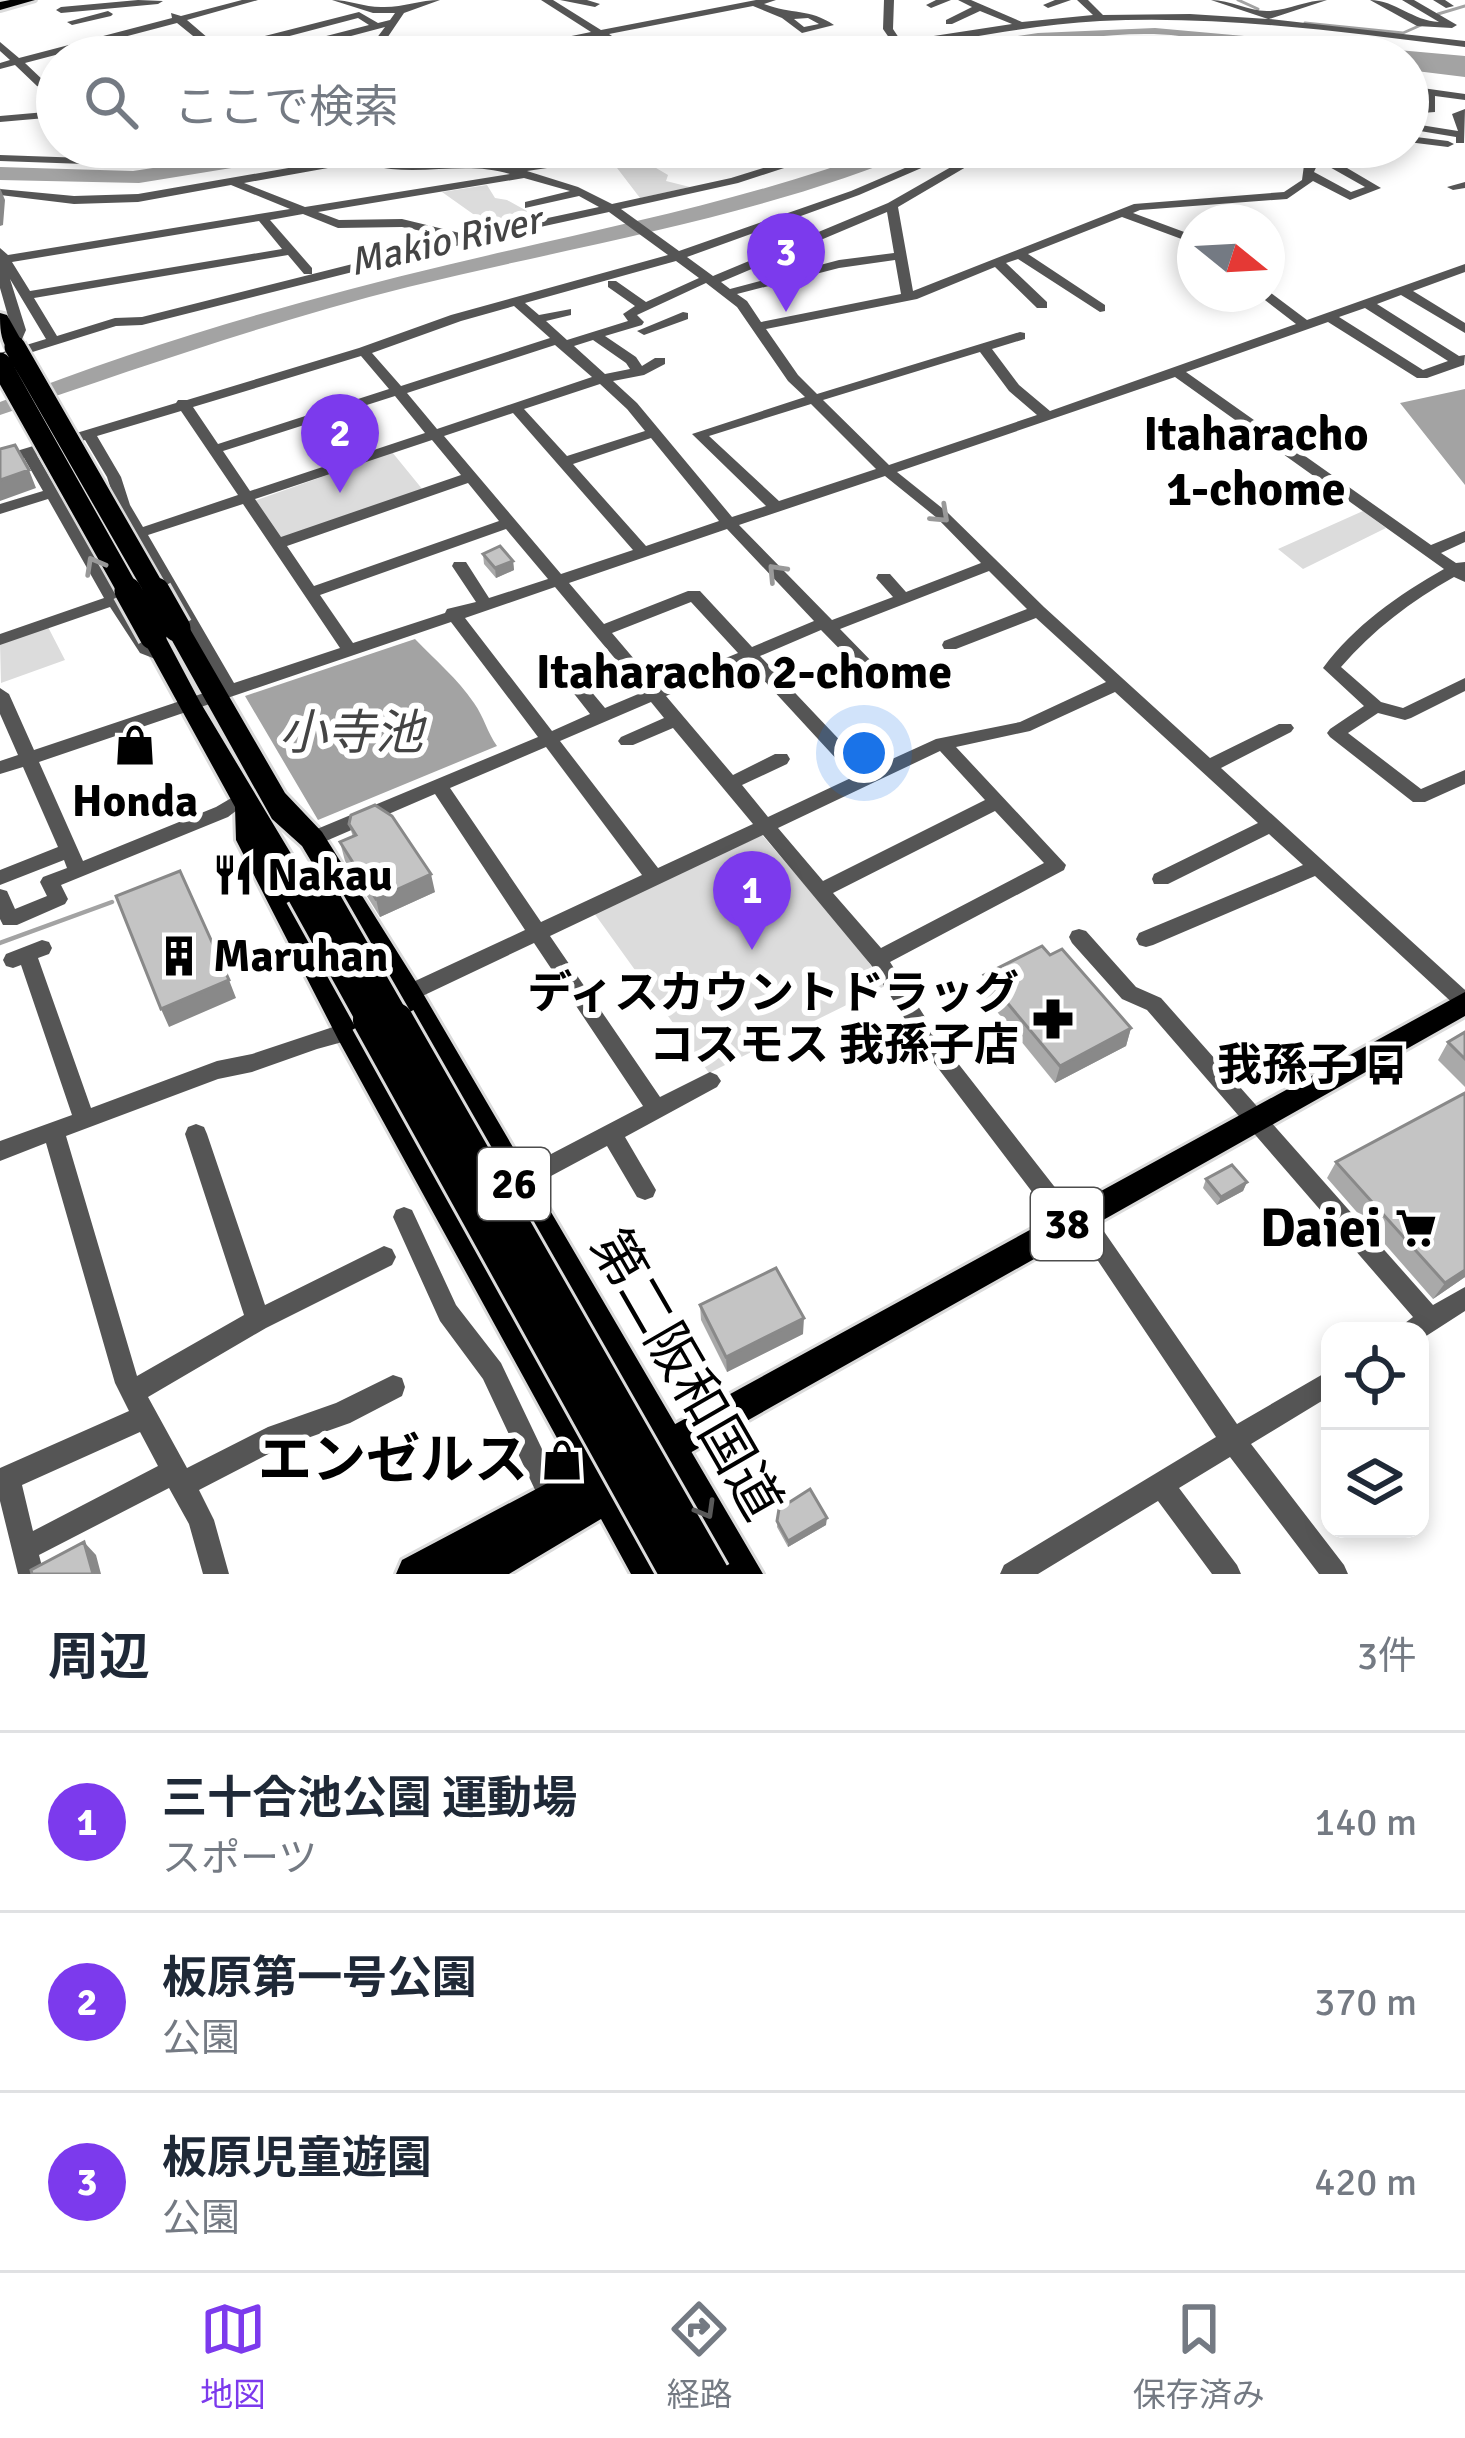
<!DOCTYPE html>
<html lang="ja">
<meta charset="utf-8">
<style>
body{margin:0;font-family:Signika,"Noto Sans JP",sans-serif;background:#f6f6f7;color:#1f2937}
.controls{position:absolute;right:36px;bottom:36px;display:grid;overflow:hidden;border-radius:24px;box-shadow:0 6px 18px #0003}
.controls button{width:108px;height:108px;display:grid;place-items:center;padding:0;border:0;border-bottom:3px solid #e0e1e3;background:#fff;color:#1f2937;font:60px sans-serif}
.compass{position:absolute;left:1177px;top:204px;width:108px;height:108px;border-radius:50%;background:#fff;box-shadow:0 6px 18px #0003;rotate:108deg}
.you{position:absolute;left:864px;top:753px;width:42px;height:42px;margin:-30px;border:9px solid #fff;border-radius:50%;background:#1a73e8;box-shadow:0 0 0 18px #1a73e833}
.badge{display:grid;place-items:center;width:78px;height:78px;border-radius:50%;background:#7c3aed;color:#fff;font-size:39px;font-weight:700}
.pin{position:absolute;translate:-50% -99px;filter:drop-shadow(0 3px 6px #0008)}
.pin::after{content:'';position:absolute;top:63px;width:42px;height:36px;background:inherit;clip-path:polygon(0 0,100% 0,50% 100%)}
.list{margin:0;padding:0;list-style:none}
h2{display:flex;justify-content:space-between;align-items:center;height:156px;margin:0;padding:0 48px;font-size:51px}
h2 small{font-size:39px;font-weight:400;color:#747a83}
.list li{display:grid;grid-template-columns:78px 1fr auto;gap:36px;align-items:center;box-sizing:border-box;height:180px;padding:0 48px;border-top:3px solid #e0e1e3}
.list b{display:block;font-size:45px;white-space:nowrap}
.list p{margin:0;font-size:39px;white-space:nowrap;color:#747a83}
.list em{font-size:39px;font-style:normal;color:#747a83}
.icon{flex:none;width:66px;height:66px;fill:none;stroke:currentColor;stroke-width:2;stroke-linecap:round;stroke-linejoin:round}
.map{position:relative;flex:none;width:1465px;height:1574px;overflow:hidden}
.search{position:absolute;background:#fff;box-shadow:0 6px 18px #0003;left:36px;right:36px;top:36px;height:132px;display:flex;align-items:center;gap:30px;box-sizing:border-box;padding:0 42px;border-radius:66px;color:#747a83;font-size:45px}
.sheet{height:696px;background:#fff}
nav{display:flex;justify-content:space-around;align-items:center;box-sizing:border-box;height:168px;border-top:3px solid #e0e1e3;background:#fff;font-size:33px;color:#747a83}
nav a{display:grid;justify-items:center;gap:6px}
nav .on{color:#7c3aed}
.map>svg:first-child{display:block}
.green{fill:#dcdcdc}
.water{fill:#a3a3a3}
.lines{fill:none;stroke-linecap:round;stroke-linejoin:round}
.stream-far1{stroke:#a3a3a3;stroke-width:3}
.stream{stroke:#a3a3a3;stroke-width:4.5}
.major-casing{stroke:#dbdbdb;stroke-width:6}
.highway-casing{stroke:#dbdbdb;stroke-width:6}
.minor{fill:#555;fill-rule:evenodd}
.major{fill:#000;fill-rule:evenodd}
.highway{fill:#000;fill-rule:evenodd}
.highway-bridge-far2-casing{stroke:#dbdbdb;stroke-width:26;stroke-linecap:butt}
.highway-bridge-far1-casing{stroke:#dbdbdb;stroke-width:33;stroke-linecap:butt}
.highway-bridge-casing{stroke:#dbdbdb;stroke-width:40;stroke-linecap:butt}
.highway-bridge-far2{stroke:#000;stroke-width:21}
.highway-bridge-far1{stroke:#000;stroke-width:27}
.highway-bridge{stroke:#000;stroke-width:34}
.wall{fill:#a9a9a9}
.shaded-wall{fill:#898989}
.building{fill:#c4c4c4;stroke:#898989;stroke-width:3}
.oneway{stroke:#999}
.oneway2{stroke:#595959}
.labels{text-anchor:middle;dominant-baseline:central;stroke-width:12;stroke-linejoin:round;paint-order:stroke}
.far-water-label{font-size:39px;font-style:italic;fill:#444;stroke:#fff}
.shield{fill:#fff;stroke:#4c4c4c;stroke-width:3}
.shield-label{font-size:42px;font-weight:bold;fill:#000}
.poi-label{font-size:45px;font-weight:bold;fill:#000;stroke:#fff;text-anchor:start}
.neighbourhood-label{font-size:48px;font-weight:bold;fill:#000;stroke:#fff}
.water-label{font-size:48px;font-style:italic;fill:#444;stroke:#fff}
.near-poi-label{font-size:54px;font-weight:bold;fill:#000;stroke:#fff;text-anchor:end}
.near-street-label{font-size:54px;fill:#000;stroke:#fff}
</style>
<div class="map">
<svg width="1465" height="1574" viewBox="0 0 1465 1574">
<rect width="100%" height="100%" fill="#fff"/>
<path class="green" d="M609,147H691L657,157L651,165L668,175L666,181L690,187L640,198L614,164Z
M487,185L495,198L507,200L545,221L497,231L442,192Z
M392,452L423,490L285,538L278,536L254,501Z
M1363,511L1386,528L1303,569L1278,549Z
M48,627L65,660L1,683L0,643Z
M762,835L855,943L885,986L709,1073L594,913Z"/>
<path class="water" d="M1155,28L1465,56V77L1408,70V57H1129L1207,43C1150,20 1019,48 955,56C931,59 905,57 880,57L1038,33Z
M293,147H361L139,183L0,180V167L133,171Z
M889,147H926C758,218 583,244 408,287C269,322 135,369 0,415V402C145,345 295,301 447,265C597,229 745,202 889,147Z
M1465,389V485L1400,403Z
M415,639C436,661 457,678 474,703C484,717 487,732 497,746L318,820L245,696Z"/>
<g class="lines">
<path class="stream-far1" d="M1238,0L1258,9
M1438,14L1465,6
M1305,23L1403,33L1421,25"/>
<path class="stream" d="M0,943L112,902"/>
<g class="major-casing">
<path id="major" d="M10,0H35L0,10V2Z
M1465,992V1016L681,1458L669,1463L657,1458L652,1446L657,1434Z"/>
</g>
<g class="highway-casing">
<path id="highway" d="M0,313L7,315L25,347L22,351H8C0,338 0,328 0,313Z
M177,620L186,622L285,793L322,832L418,985L763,1574H721L396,1003L302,846L272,819L165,628Z
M153,628L165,636L200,702L311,887L315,895L311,903L299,905L611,1462L617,1459L630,1465L636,1478L629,1493L673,1574H631L601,1519L509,1574H396L402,1560L574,1469L339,1041L236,840L235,807L141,636Z"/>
</g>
<path class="minor" d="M138,0L163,1L158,4L61,13L56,10L61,7Z
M242,0H258L187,20L230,57H219L177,23L25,63L45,82L57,87V94L37,86L15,65L0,69V63L10,60L0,51V42L19,58L172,18L171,13L181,16Z
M332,0C349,0 364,7 381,7C402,8 419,0 440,0L404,13L381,47L338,57H319L373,43L385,27L272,57H252L260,53L253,39L359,12L378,23L390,20L395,13H373ZM358,18L369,25L268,51L263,43Z
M541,0H553L601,30L756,0H776L764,4C792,15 809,8 834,25L802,33L782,18L753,6L609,34L644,57H632L598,36L490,57H469L591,32ZM808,18L819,24L804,27L794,19Z
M560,0H587L600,4L595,7Z
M884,0H894L893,29L901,41L1012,24L980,11L952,24H946V20L972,7L958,0H971L1022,22L1093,15L1077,0H1088L1103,15L1190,14L1268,19L1211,0C1231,0 1250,12 1269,11C1289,10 1306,0 1327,0L1269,19L1465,41V47C1344,32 1222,15 1100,21C999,26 900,57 800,57L892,42L883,29Z
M936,0H951L931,8L926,5Z
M1055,0H1071L1048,8L1043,5Z
M1370,0C1395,0 1413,21 1439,22L1402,0H1414L1457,25L1452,28L1417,26Z
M1433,0H1445L1454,6L1446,8Z
M108,11L113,14L111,16L72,25L67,22Z
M1408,86L1465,94V100L1435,96V112L1408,114V108L1425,107L1424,94L1408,92Z
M1465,109L1464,143H1456V137L1408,129V123L1458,131L1452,114Z
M57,111V117L0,122V116Z
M1408,136L1448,141L1454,144L1448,147L1408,142Z
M198,147H228L222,150L113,165L0,161V155L113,159Z
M357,147H369L373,153L409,147H434L377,159L389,164L490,161L516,168L584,156L582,147H594V161L527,171L578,187L612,204L731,178L830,147H848L738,183L621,209L679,251L851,191L954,147H970L859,195L687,257L713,276L888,203L986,147H1000L898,207L913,291L1134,204L1284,192L1302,180L1304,165L1320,147H1332L1325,155L1381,188L1350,200L1313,181L1287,199L1140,210L1133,213L1195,236V244L1122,217L1028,254L1105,305V311L1100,312L1018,259L1006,263L1047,302V308H1037L995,267L917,299L766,329L798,375L817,394L1020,332L1025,333V339L992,349L1019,385L1050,411L1296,324L1261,297L1260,294H1267V290L1307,320L1465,264V272L1413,291L1465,323V333L1401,295L1377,304L1459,356L1465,355L1464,365L1427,378H1417L1328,322L1186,372L1431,545L1465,531V542L1441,553L1456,563L1465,562V582L1454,577C1411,601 1373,630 1341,667L1381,702L1403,708L1465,678V691L1411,718L1405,720L1378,713L1348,733L1421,789L1465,770V784L1425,802H1413L1330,737L1327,733L1330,729L1364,706L1323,668C1354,626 1398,595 1444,569L1175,377L897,472L947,512L1044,607L1210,758L1279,724H1291L1294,728L1291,732L1221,768L1465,990V1010L1458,1008L1315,876L1153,945L1146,947L1139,945L1136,939L1139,933L1303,865L1269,834L1168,884H1154L1152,879L1154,874L1258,823L1115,692L1030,731L956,747L1066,865L1064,870L890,962L939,1039L1075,1213L1094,1217L1237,1424L1330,1370V1396L1251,1444L1344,1565L1348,1574H1319L1230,1457L1179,1488L1237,1565L1241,1574H1212L1158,1501L1038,1574H1000L1004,1565L1216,1437L1080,1234L1061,1230L925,1051L871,965L763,835L550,936L660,1097L710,1072L717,1075L721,1081L717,1087L625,1137L656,1190L653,1197L645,1200L637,1197L607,1146L523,1191L515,1194L507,1191L504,1184L507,1177L643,1106L534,943L414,1000L407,1002L400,1000L397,994L400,988L525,930L435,794L319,844H305L303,839L305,834L538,737L451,622L39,762L83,861L216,807L245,790L254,797L228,817L61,885L68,899L65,904L17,925H3L0,919V889L7,891L15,909L47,896L40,882L43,877L67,868L64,860L0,885V870L58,847L23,767L0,774V761L18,755L0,714V688L9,694L34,750L207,692L217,683L116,505L107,477L85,440L37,455L120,598L152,645L169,652L171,656L163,662L140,653L110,607L0,645V634L104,598L48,499L0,514V504L43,491L24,458L0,465V456L176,403L178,400H187L359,348L451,315L668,255L609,212L472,242L142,325L116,326L10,359L0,358V353L46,339L10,279L26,330L19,346H9L7,343L12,330L0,288V248L8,255L290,209L231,185L138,202L74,204L0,195V189L74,196L138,194L363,155ZM367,161L370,165C416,178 464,160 510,174L305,207L244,183ZM1319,161L1365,187L1351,192L1314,172ZM524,178L570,191L525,202V208L579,196L599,207L468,235L402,219L339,220L318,212ZM887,212L894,253L839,260L730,289L721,282ZM303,214L338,228L402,227L456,238L142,317L115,318L57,336L34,298L288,255L304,274H312V268L270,220ZM259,221L282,249L30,291L12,262ZM895,260L901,294L761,322L747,301L737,294L839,268ZM676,261L699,278L646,302L616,281H608V287L635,306L623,314L628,321L567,340L546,321L571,315V309L539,315L525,303ZM706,283L737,307L788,381L805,397L692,434L766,506L732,517L637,403L613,381L644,375L665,364V358H655L642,366L636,357L605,336L642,325L644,322L637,315ZM514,306L550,338L401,386L372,353L461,321ZM1365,308L1448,361L1423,370L1339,317ZM593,340L626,363L630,369L605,374L574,346ZM555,345L592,377L437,429L407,393ZM980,352L1009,391L1037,415L889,465L823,400ZM361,356L389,389L218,444L193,407ZM600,384L627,409L645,431L567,456L524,409ZM395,396L425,433L250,491L223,451ZM811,404L876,469L779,501L709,436ZM181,411L238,495L143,527L130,505L121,477L97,436ZM513,413L633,550L561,574L444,436ZM651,438L719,521L646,546L573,464ZM432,440L461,475L281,537L255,499ZM885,476L937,518L981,563L906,592L890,574H878L876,578L893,597L832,620L739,525ZM468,483L499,521L314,586L287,546ZM243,504L340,648L234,683L148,535ZM506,529L548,579L489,598L466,562H454L452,566L476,602L447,609L445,613L353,643L320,595ZM727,529L814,621L752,647L700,591H688L604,624L569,583ZM989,571L1027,609L944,641L942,645L944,649H956L1036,618L1106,682L1020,722L936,739L868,770L760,656L821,630L867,677H879L881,673L879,669L840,629ZM555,587L643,692L605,708L580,678H568L566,682L568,686L590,714L552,731L465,618ZM691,602L738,653L657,686L612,633ZM747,662L853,777L768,817L742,785L787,764L790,759L787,754H775L733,775L666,696ZM651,702L664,718L621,737L618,741L621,745H633L673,728L753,824L658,868L560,741ZM546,747L642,875L541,922L450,788ZM940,751L985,800L823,881L778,828ZM995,811L1044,863L881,948L833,893Z
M1465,182V188L1453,190L1447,187Z
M683,312L688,313V319L644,335L637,331Z
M1079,929L1086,931L1136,987L1161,998L1433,1305L1465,1287V1311L1420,1340V1331H1401L1405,1323L1413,1317L1147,1010L1122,999L1072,943L1069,937L1072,931Z
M42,940L49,942L52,948L49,954L38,958L91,1108L217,1061L252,1054L333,1027L350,1023L357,1026L360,1032L357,1038L317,1049L252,1072L218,1079L66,1136L137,1376L244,1315L185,1134L188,1127L196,1124L204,1127L207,1134L265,1305L384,1246L392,1249L396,1257L392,1265L266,1328L148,1397L187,1468L268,1427L336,1403L393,1375L402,1378L405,1387L402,1396L350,1423L282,1447L199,1490L214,1520L229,1574H203L189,1524L169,1488L39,1555L44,1574H18L0,1501V1468L129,1411L115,1383L46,1143L0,1161V1141L72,1115L21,965L13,968L6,966L3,960L6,954ZM140,1432L158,1466L33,1531L22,1485Z
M404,1207L412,1210L456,1305L501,1363L562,1491L566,1500L562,1509L553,1513L544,1509L483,1379L440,1321L393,1217L396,1210Z"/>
<use href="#major" class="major"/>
<use href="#highway" class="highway"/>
<g class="highway-bridge-far2-casing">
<path id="highway-bridge-far2" d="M15,347L157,594
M0,363L130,594"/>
</g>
<g class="highway-bridge-far1-casing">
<path id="highway-bridge-far1" d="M128,591L153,636
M156,591L177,628
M320,887L398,1023
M301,895L372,1023"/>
</g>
<g class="highway-bridge-casing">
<path id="highway-bridge" d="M370,1020L677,1574
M396,1020L712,1574"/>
</g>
<use href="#highway-bridge-far2" class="highway-bridge-far2"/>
<use href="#highway-bridge-far1" class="highway-bridge-far1"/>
<use href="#highway-bridge" class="highway-bridge"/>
</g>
<path class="wall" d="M483,554L513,561L514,570L496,578L484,564Z
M349,824L435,892L380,917L345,861L340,842L353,837Z
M1050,955L1131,1028L1126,1046L1055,1083L981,992L984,975Z
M1465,1032V1087L1438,1060L1448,1042Z
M1465,1093V1277L1433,1299L1327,1178L1336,1162Z
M1206,1179L1247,1182L1243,1191L1217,1205L1203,1188Z
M700,1305L803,1334L727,1372L701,1320Z
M779,1509L826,1525L788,1547L777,1527Z"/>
<path class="shaded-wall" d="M0,188L5,200L3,225L0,226Z
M29,470L36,488L0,501V480Z
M513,561L514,570L496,578L495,568Z
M431,874L435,892L380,917L376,899Z
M229,980L236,998L169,1027L161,1009Z
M1131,1028L1126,1046L1055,1083L1060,1066Z
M1247,1182L1243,1191L1217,1205L1221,1197Z
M1465,1270V1277L1433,1299L1445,1283Z
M804,1318L803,1334L727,1372L726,1357Z
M827,1518L826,1525L788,1547V1541Z
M84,1542L96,1555L101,1574H93Z"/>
<path class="building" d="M15,445L29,470L0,480V449Z
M500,546L513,561L495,568L483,554Z
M375,805L392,816L431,874L376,899L340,842L356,835L349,824L351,815Z
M180,871L229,980L161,1009L116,896Z
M1042,946L1050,955L1062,949L1131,1028L1060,1066L984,975Z
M1465,1032V1059L1448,1042Z
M1465,1093V1270L1445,1283L1336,1162Z
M1232,1165L1247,1182L1221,1197L1206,1179Z
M776,1268L804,1318L726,1357L700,1305Z
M810,1489L827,1518L788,1541L777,1521L779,1509Z
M84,1542L93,1574H32L31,1570Z"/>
<defs><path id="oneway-chevron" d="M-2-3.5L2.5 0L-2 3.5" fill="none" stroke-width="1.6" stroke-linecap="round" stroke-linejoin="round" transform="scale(3)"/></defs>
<g class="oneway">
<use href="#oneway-chevron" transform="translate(941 515) rotate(43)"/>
<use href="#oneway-chevron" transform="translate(94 565) rotate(-119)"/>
<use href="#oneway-chevron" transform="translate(776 572) rotate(-133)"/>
</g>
<use class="oneway2" href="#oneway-chevron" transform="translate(706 1510) rotate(60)"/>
<defs>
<g id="shop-bare" transform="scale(3.24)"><path d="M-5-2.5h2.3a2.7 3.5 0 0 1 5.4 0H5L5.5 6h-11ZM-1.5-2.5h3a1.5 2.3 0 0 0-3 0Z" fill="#000" stroke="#fff" stroke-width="2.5" paint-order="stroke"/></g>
<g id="restaurant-bare" transform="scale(3.24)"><path d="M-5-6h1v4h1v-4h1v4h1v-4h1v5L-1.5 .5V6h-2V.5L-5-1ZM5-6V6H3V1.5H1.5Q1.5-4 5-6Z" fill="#000" stroke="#fff" stroke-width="2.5" paint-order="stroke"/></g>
<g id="building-bare" transform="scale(3.24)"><path d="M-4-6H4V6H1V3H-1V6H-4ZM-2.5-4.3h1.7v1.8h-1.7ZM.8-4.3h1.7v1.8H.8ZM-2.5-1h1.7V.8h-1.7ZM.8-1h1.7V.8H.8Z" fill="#000" stroke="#fff" stroke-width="2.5" paint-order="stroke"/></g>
<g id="pharmacy-bare" transform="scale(3.24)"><path d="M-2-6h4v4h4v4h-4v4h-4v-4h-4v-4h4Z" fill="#000" stroke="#fff" stroke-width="2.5" paint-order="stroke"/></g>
<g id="bus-bare" transform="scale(3.24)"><path d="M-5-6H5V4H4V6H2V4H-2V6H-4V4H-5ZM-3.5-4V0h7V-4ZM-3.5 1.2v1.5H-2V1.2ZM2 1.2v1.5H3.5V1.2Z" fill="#000" stroke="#fff" stroke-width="2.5" paint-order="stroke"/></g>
<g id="supermarket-bare" transform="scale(3.24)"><path d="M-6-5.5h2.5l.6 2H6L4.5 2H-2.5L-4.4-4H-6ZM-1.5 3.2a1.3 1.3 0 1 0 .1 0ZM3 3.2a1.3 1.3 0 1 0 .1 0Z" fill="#000" stroke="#fff" stroke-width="2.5" paint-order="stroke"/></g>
</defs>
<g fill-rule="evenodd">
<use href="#shop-bare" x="135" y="745"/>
<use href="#restaurant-bare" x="233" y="875"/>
<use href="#building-bare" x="179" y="956"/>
<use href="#pharmacy-bare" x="1053" y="1019"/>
<use href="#bus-bare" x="1386" y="1065"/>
<use href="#supermarket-bare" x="1416" y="1228"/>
<use href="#shop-bare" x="562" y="1460"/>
</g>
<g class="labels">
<g class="far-water-label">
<text transform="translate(445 241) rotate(-13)">Makio River</text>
</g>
<g class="shield">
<rect x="478" y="1148" width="72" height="72" rx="9"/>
<rect x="1031" y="1188" width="72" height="72" rx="9"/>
</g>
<g class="shield-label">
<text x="514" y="1184">26</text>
<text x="1067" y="1224">38</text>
</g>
<g class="poi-label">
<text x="135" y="801" text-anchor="middle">Honda</text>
<text x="267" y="875">Nakau</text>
<text x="213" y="956">Maruhan</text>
<text x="1019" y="993" text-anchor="end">ディスカウントドラッグ<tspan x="1019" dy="52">コスモス 我孫子店</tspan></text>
<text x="1352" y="1065" text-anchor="end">我孫子</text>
</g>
<g class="neighbourhood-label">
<text x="1256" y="434">Itaharacho<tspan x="1256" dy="55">1-chome</tspan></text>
<text x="744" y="672">Itaharacho 2-chome</text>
</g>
<g class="water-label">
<text x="351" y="733">小寺池</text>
</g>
<g class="near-poi-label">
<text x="1382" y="1228">Daiei</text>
<text x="528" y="1460">エンゼルス</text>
</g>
<g class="near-street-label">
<text transform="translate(686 1375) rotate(60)">第二阪和国道</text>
</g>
</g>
</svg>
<div class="controls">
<button><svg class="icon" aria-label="locate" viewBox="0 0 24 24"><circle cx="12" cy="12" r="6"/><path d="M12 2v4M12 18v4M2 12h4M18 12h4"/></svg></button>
<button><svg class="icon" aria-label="layers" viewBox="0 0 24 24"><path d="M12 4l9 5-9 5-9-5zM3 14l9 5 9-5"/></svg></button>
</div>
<svg class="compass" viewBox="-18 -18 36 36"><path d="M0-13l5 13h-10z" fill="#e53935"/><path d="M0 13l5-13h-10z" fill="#747a83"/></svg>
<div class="you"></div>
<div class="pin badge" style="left:752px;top:950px">1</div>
<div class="pin badge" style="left:340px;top:493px">2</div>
<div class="pin badge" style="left:786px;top:312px">3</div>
<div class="search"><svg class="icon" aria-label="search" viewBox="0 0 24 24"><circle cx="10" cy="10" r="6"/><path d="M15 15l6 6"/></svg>ここで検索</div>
</div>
<section class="sheet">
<h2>周辺<small>3件</small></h2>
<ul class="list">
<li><span class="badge">1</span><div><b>三十合池公園 運動場</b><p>スポーツ</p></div><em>140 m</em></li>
<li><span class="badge">2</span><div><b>板原第一号公園</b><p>公園</p></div><em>370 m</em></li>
<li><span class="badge">3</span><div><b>板原児童遊園</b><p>公園</p></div><em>420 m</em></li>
</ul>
</section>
<nav>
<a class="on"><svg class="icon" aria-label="map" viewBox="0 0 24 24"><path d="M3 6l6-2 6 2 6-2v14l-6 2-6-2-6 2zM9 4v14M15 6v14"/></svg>地図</a>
<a><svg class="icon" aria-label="directions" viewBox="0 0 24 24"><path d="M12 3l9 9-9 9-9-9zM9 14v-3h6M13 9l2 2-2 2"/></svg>経路</a>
<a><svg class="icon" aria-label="saved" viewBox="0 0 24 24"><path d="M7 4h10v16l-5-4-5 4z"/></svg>保存済み</a>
</nav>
